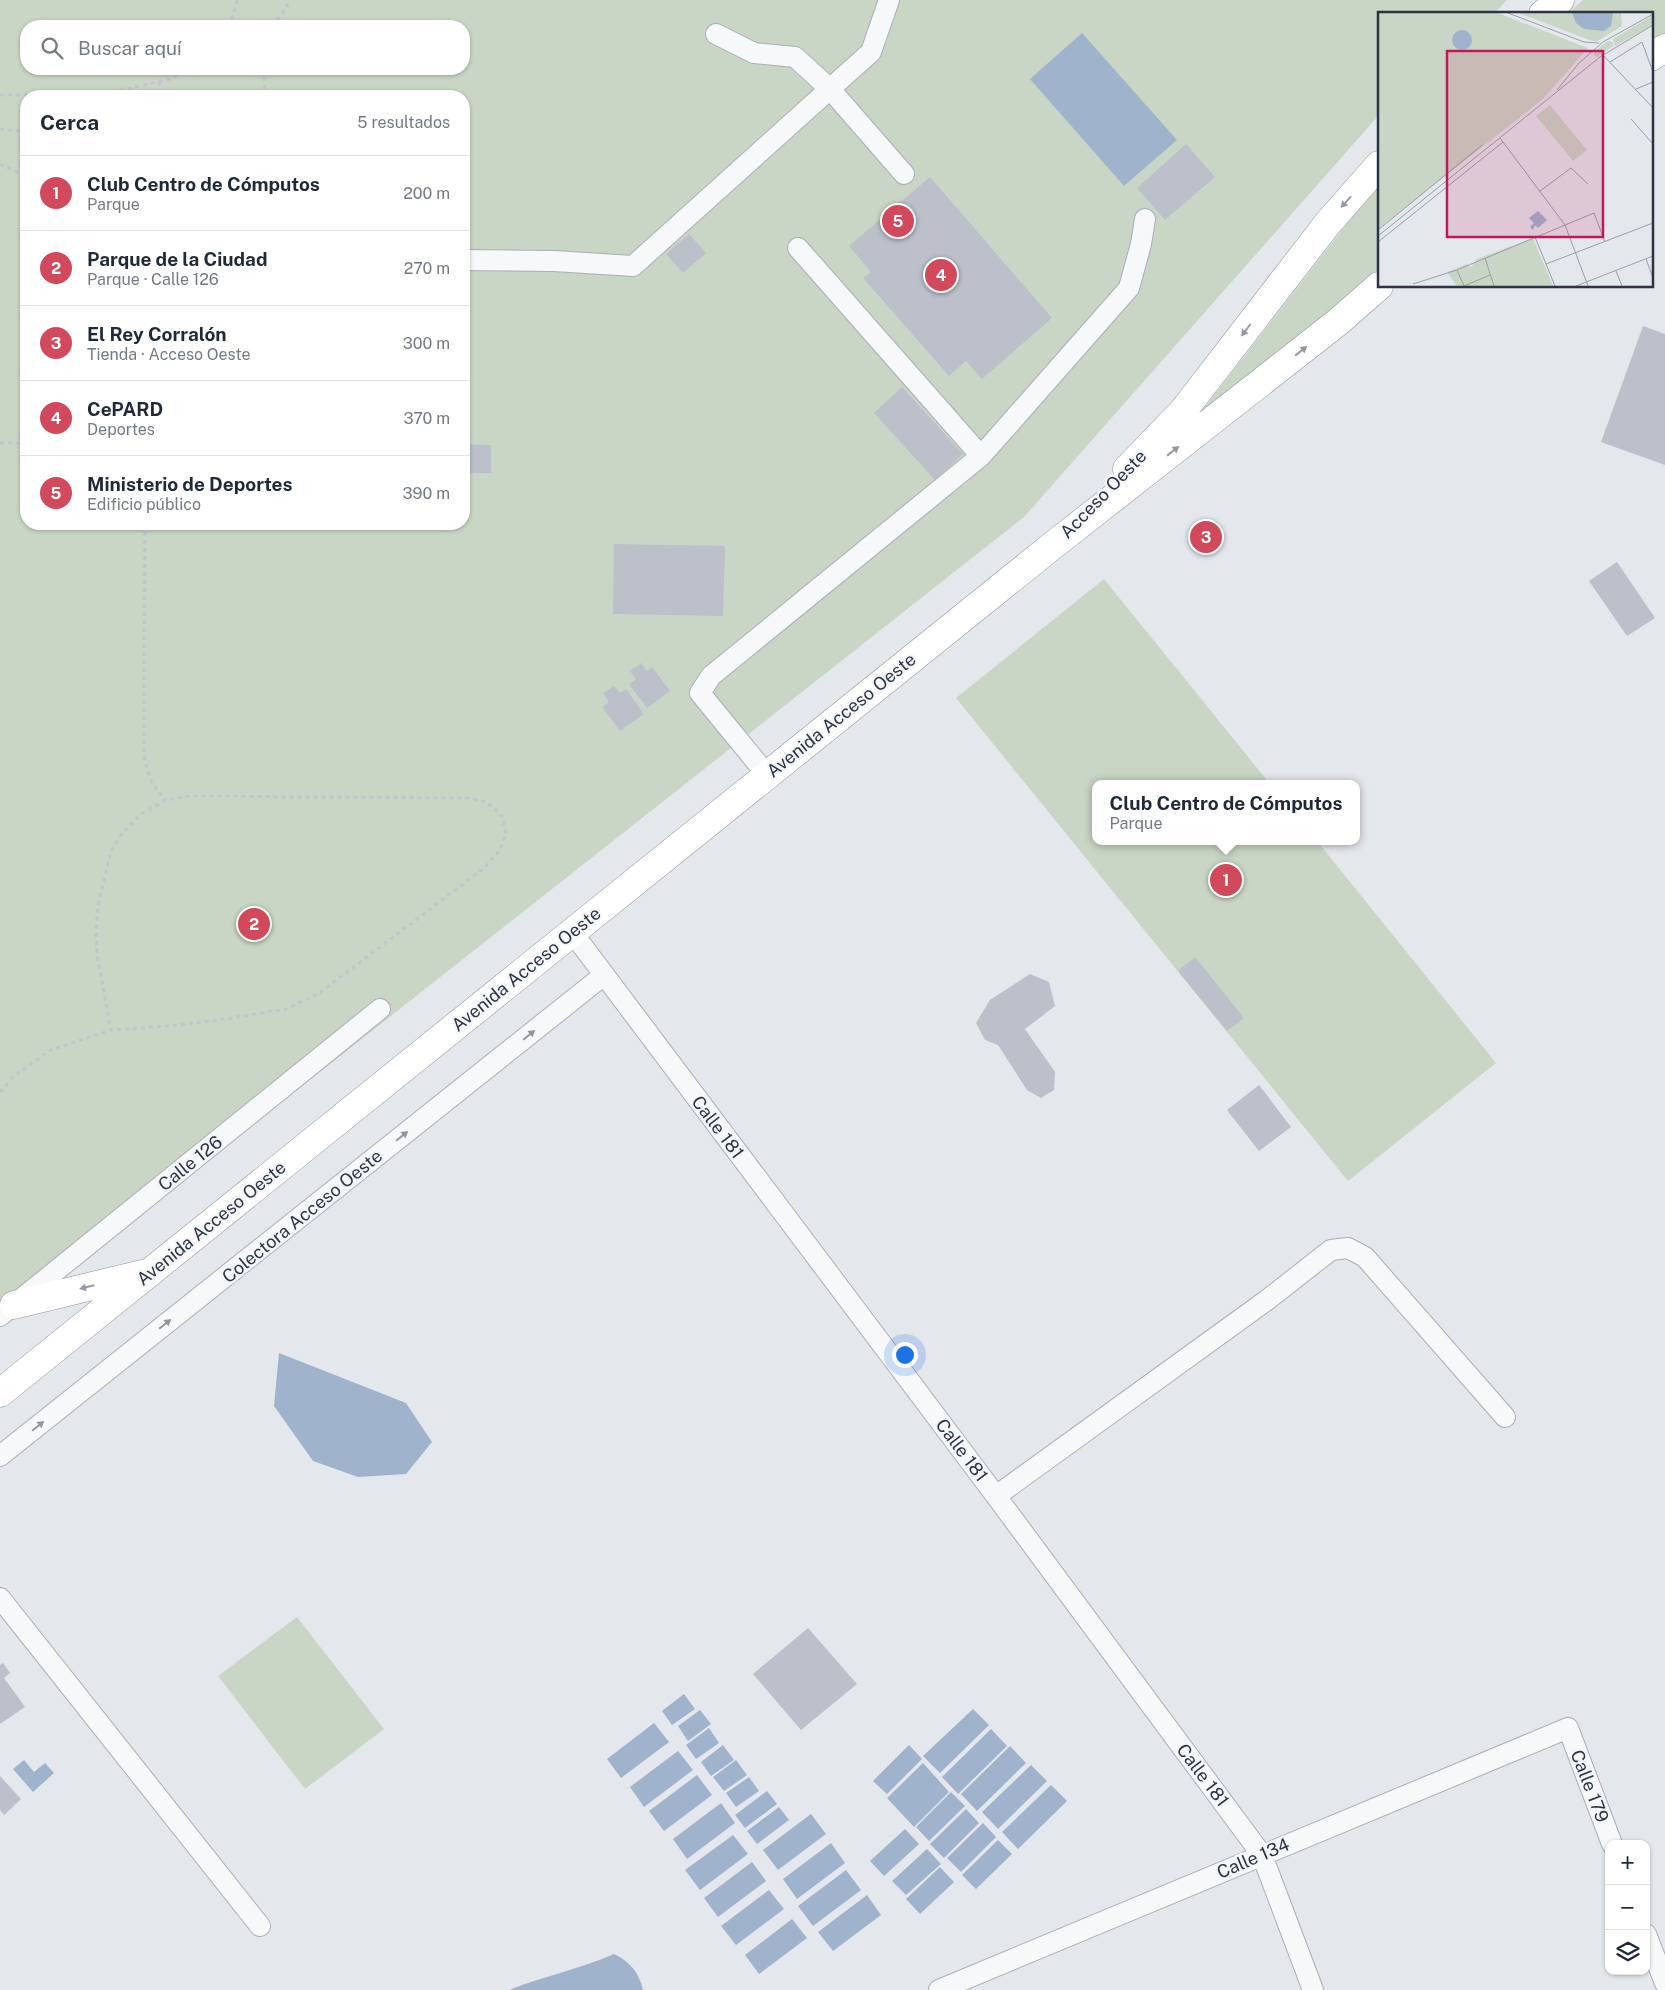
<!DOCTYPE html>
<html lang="es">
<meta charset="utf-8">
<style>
body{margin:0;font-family:"Public Sans",sans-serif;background:#f6f6f7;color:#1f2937}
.controls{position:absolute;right:15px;bottom:15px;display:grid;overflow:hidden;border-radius:10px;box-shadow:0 1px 4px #0004}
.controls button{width:45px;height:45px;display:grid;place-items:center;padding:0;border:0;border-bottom:1px solid #e0e1e3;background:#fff;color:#1f2937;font:25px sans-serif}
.you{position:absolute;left:904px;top:1354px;width:18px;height:18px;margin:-12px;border:4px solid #fff;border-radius:50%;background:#1a73e8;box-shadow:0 0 0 8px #1a73e833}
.badge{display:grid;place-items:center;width:32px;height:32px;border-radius:50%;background:#d1495b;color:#fff;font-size:16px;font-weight:700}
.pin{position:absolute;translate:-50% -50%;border:2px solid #fff;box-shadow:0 1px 5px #0006}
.popup{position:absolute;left:1092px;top:780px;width:268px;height:65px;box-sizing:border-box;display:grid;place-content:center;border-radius:10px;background:#fff;filter:drop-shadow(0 1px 4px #0005);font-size:16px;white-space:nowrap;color:#747a83}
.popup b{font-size:19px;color:#1f2937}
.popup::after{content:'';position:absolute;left:50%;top:100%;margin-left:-10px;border:10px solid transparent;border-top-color:#fff}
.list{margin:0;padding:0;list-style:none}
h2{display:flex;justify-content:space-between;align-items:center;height:65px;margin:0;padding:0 20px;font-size:21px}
h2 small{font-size:16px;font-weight:400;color:#747a83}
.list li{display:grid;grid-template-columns:32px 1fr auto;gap:15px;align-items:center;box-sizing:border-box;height:75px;padding:0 20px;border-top:1px solid #e0e1e3}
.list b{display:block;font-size:19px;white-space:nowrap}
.list p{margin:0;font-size:16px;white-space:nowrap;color:#747a83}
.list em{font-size:16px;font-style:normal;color:#747a83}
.icon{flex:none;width:28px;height:28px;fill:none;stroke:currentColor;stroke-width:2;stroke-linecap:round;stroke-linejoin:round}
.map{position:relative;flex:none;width:1665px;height:1990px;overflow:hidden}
.search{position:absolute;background:#fff;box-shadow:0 1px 4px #0004;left:20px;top:20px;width:450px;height:55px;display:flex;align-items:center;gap:12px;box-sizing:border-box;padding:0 18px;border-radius:20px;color:#747a83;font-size:19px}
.panel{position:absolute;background:#fff;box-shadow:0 1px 4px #0004;left:20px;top:90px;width:450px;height:440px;border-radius:20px}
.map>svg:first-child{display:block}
.green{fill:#c9d6c5;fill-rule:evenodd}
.water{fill:#9fb4cc}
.building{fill:#bbc0ca}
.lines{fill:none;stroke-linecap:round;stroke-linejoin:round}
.minor-casing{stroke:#a9aeb7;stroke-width:22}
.highway-casing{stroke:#8b94a3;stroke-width:29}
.path{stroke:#c2c5cb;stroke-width:3;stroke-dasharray:4 4;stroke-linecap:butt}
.minor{stroke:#f7f8fa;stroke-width:20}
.highway{stroke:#fff;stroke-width:28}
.oneway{fill:#959aa2}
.oneway2{fill:#9196a0}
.labels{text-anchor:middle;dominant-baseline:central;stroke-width:5;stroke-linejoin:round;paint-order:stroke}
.street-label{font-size:18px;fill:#2b3445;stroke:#f4f6f9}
.inset-road{fill:none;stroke:#9a9fa9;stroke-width:1}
.view{fill:#c2185b;fill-opacity:0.15;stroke:#c2185b;stroke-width:2.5}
.inset-edge{fill:none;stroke:#2b3445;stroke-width:2.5}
</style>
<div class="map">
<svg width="1665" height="1990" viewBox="0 0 1665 1990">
<rect width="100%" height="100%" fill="#e4e7ec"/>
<path class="green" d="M0,0H1507L1493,14H1379V115L1024,517L0,1324ZM26,26H464V69H26ZM26,96H464V524H26Z
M1583,0H1665V36L1651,47V14H1567Z
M1379,182V269L1188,429Z
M1104,579L1270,784H1096V841H1317L1496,1063L1348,1181L956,698Z
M297,1617L384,1729L305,1789L218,1676Z"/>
<path class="water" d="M1082,33L1177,140L1124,186L1030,79Z
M279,1353L406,1403L432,1442L406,1474L358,1477L313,1461L274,1406Z
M684,1694L695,1709L672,1725L662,1711Z
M973,1709L989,1725L940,1773L923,1756Z
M700,1710L711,1724L688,1741L678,1726Z
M654,1723L669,1742L621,1778L607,1759Z
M709,1728L719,1743L696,1759L686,1745Z
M991,1729L1007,1746L958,1794L942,1777Z
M723,1745L734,1760L711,1776L701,1762Z
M909,1745L922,1759L887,1794L873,1781Z
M1010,1746L1026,1763L977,1811L961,1794Z
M678,1751L693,1770L644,1807L630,1787Z
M24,1760L34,1772L45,1763L54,1773L33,1792L13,1769Z
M736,1760L747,1775L724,1791L713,1777Z
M923,1763L949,1792L914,1827L887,1798Z
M1031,1765L1047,1781L998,1829L982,1812Z
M697,1775L712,1795L664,1831L649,1811Z
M749,1777L759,1791L736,1807L726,1793Z
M1051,1785L1067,1801L1018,1849L1002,1832Z
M767,1791L777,1804L745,1828L735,1815Z
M951,1792L965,1806L929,1841L916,1827Z
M721,1803L735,1823L687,1859L673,1839Z
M779,1807L789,1820L757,1844L747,1831Z
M966,1809L979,1823L944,1858L930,1844Z
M811,1814L826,1834L778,1870L763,1850Z
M983,1823L996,1837L961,1872L947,1858Z
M905,1829L919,1844L884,1876L870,1861Z
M733,1835L748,1854L700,1890L685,1870Z
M998,1840L1012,1854L976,1889L962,1875Z
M831,1843L845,1863L797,1899L783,1879Z
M927,1849L941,1864L906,1895L892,1881Z
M752,1862L766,1881L718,1917L704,1898Z
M940,1867L954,1882L920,1914L906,1899Z
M846,1870L861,1890L813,1926L798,1906Z
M769,1890L784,1909L736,1945L721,1926Z
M867,1895L881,1915L833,1951L818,1932Z
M792,1919L807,1938L759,1974L745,1955Z
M614,1954C630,1962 639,1972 643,1990H509C544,1976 580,1969 614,1954Z"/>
<path class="building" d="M1186,144L1215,177L1165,220L1137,188Z
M930,177L1052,318L982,379L966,361L949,376L863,278L871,272L849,246Z
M689,234L706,253L683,273L666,254Z
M1643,326L1665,334V465L1601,442Z
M902,387L963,454L935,480L874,413Z
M464,444L491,445V473H464Z
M614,544L725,546L723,616L613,614Z
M1617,562L1655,618L1627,636L1589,581Z
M641,663L647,671L652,667L670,691L647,708L629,684L636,679L630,671Z
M614,686L620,693L626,689L644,714L620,731L602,707L609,702L603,693Z
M1195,957L1244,1018L1227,1031L1178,971Z
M1030,974L1049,982L1055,1006L1025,1029L1055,1072L1054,1090L1041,1098L1027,1090L998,1045L985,1040L976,1023L990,1000Z
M1259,1085L1291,1127L1259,1151L1227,1110Z
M808,1628L857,1684L801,1730L753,1674Z
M3,1663L10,1673L4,1678L25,1707L0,1724V1665Z
M0,1776L21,1799L4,1815L0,1810Z"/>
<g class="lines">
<g class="minor-casing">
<path id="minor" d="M716,34L754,53L795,57L830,89L904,174
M798,248L981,456
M464,260L554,261L633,266L871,52L889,0
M767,775L700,693L711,676L981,456L1129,288L1141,244L1145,219
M572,932L996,1496L1262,1855L1313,1990
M0,1316L380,1009
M0,1456L604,975
M996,1496L1267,1300L1331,1250L1348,1248L1365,1257L1505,1417
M0,1598L260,1926
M1646,1934L1665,1983
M939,1990L1568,1728L1612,1844"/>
</g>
<g class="highway-casing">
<path id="highway" d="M1543,14L1560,0
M1651,57L1665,48
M1127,469L1183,411L1328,223L1379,165
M14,1305L142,1274
M0,1393L1052,546L1338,322L1379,286"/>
</g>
<path class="path" d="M227,26L233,16L237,0
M272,26L287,7L288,0
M264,69L265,96
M159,82L163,96
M0,95L109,93L170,79L187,69
M0,129L21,131L26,126
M0,164L26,176
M0,443L26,444
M145,524L144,753C147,775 151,784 166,800
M0,1092L12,1078L50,1050L111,1030L169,1026L226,1019L286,1009L318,994L483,869L500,850L506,834L502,816L487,802L469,798L190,796L166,800L141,814L123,832L111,851L98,906L96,930L97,955L111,1030"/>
<use href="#minor" class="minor"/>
<use href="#highway" class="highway"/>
</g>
<defs><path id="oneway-solid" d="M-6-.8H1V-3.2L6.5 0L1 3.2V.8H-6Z" transform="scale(1.25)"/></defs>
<g class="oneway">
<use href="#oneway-solid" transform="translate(1346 202) rotate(132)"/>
<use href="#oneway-solid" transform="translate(1246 330) rotate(127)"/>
<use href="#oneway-solid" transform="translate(1301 351) rotate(-38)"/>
<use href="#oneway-solid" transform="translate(1173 451) rotate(-38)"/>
<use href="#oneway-solid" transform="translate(87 1287) rotate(166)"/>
</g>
<g class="oneway2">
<use href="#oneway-solid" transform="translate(529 1035) rotate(-39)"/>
<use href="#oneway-solid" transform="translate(402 1136) rotate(-39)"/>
<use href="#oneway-solid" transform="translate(165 1324) rotate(-39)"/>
<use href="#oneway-solid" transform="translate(38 1426) rotate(-39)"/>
</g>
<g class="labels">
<g class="street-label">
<text transform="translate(1103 494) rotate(-46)">Acceso Oeste</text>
<text transform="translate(841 715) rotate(-39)">Avenida Acceso Oeste</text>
<text transform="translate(526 969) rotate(-39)">Avenida Acceso Oeste</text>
<text transform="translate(718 1127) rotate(53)">Calle 181</text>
<text transform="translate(190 1163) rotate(-39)">Calle 126</text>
<text transform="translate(302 1216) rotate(-39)">Colectora Acceso Oeste</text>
<text transform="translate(211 1223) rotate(-39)">Avenida Acceso Oeste</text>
<text transform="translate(962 1450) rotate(53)">Calle 181</text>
<text transform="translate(1203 1775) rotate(53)">Calle 181</text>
<text transform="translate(1590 1786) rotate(69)">Calle 179</text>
<text transform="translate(1253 1858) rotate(-23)">Calle 134</text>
</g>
</g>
<g transform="translate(1378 12)">
<rect width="275" height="275" fill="#e4e7ec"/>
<path d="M0,1H120L210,36L165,87L0,217ZM140,1H243L244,14L220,29H214ZM275,3V13L237,34L235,27ZM230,29L235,30V34L220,45L216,44V40ZM172,93L209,138L195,149L158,104ZM155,226L175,274H79L69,260L89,252L93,255L99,247Z" fill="#c9d6c5"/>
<path d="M194,1H235L233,14L226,19L206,17L198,11ZM74 28a10 10 0 1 1 20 0a10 10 0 1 1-20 0ZM160,199L169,208L160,216L157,213L155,218L152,215L156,211L151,206Z" fill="#9fb4cc"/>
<path class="inset-road" d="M130,1L206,30L221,31M225,43L275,96M232,50L264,30L275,60M258,77L275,70M179,78L201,51L225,30L275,2M253,107L275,132M122,126L187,213L210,274M162,179L193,156L210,172M0,218L104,133M0,224L222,45L275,13M157,225L177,274M0,230L125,130M107,246L116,274M268,247L275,266M168,252L275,211M79,258L86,274M238,259L244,274M35,272L79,258L216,201L227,230M86,274L112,263M198,274L275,244"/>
<path class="view" d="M69,39H225V225H69Z"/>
<rect width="275" height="275" class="inset-edge"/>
</g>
</svg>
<div class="controls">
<button>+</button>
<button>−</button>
<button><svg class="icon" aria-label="layers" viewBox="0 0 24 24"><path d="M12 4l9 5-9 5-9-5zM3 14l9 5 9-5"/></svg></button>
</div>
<div class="you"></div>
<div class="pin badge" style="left:1226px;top:880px">1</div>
<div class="popup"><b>Club Centro de Cómputos</b>Parque</div>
<div class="pin badge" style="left:254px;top:924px">2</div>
<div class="pin badge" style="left:1206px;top:537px">3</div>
<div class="pin badge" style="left:941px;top:275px">4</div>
<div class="pin badge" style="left:898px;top:221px">5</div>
<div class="search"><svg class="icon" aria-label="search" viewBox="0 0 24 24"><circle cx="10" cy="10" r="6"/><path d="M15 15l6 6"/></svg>Buscar aquí</div>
<section class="panel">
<h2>Cerca<small>5 resultados</small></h2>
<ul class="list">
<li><span class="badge">1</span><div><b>Club Centro de Cómputos</b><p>Parque</p></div><em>200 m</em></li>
<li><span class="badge">2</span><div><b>Parque de la Ciudad</b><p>Parque · Calle 126</p></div><em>270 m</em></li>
<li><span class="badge">3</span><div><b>El Rey Corralón</b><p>Tienda · Acceso Oeste</p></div><em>300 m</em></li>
<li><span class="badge">4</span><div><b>CePARD</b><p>Deportes</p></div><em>370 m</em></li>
<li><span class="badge">5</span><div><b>Ministerio de Deportes</b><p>Edificio público</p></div><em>390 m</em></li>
</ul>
</section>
</div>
